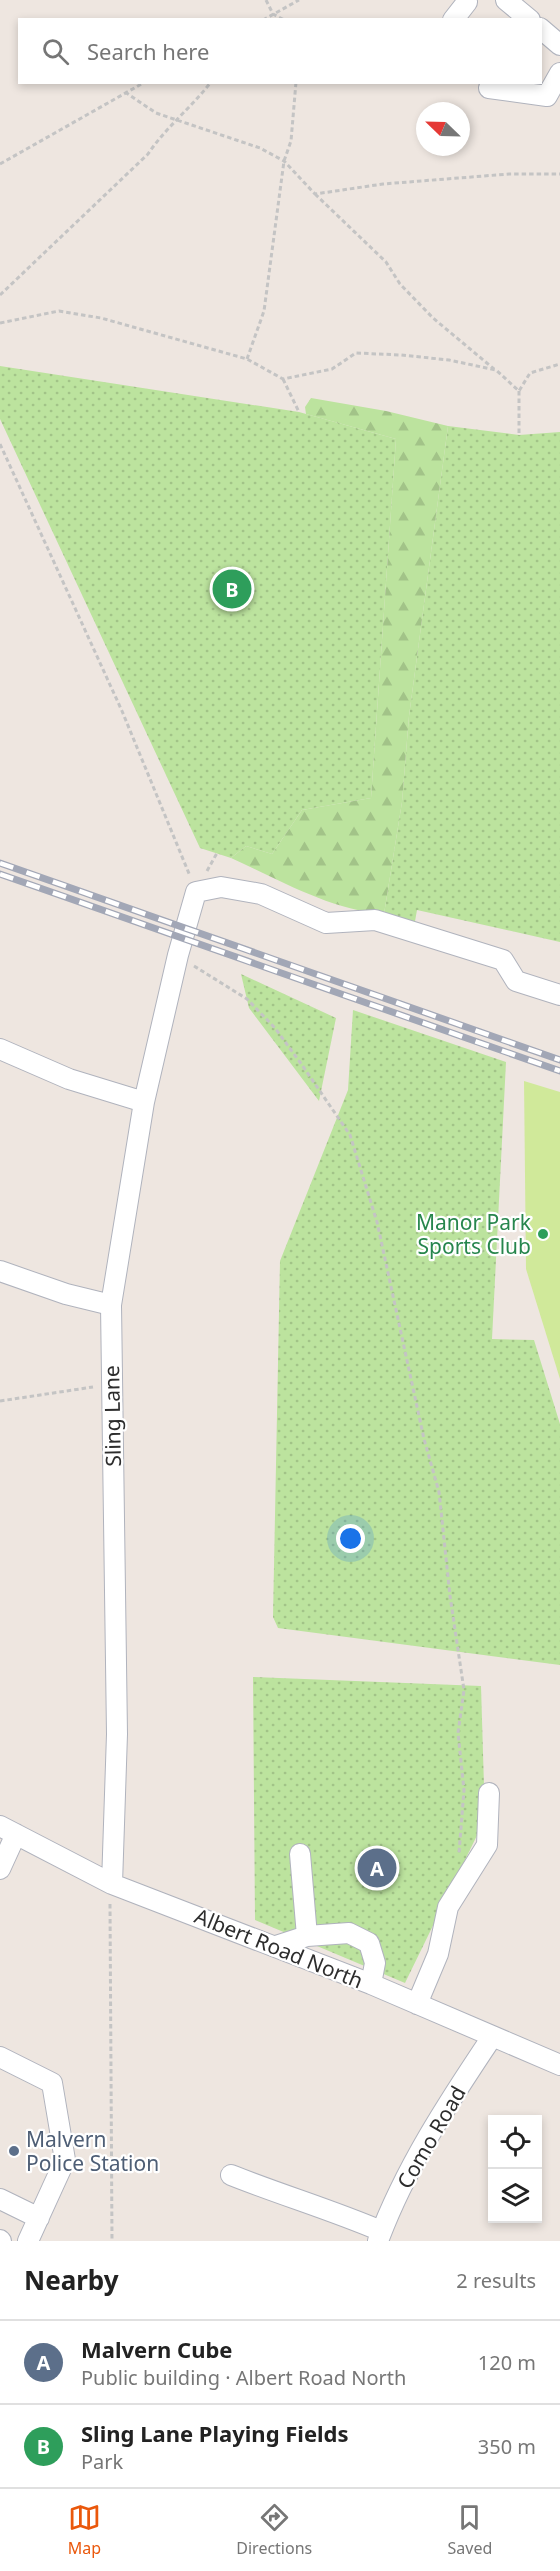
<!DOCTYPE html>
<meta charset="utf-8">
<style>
body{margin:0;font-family:"Noto Sans",sans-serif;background:#f6f6f6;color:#222}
.controls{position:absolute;right:18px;bottom:18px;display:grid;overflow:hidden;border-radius:0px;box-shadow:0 3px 9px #0003}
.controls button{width:54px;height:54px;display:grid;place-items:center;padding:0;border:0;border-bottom:2px solid #e0e0e0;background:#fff;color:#222;font:30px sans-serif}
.compass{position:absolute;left:416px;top:102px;width:54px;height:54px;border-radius:50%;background:#fff;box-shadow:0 3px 9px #0003;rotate:293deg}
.you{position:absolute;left:351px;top:1539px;width:21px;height:21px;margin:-15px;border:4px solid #fff;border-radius:50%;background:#1a73e8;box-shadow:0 0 0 9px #1a73e833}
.badge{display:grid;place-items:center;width:39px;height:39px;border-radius:50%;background:#ea580c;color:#fff;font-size:20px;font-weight:700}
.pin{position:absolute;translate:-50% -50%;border:3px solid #fff;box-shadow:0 2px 6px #0006}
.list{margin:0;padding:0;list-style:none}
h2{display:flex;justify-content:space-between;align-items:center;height:78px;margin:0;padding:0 24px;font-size:26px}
h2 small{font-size:20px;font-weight:400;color:#767676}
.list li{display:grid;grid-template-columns:39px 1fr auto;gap:18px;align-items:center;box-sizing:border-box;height:84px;padding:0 24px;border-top:2px solid #e0e0e0}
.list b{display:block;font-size:22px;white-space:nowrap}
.list p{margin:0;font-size:20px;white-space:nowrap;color:#767676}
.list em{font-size:20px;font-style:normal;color:#767676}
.icon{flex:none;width:33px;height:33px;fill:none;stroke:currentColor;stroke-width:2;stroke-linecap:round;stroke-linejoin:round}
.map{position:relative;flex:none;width:560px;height:2241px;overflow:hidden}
.search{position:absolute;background:#fff;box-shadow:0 3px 9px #0003;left:18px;right:18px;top:18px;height:66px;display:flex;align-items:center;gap:15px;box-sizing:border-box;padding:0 21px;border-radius:0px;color:#767676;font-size:22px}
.sheet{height:246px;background:#fff}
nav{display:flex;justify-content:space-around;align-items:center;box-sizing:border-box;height:84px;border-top:2px solid #e0e0e0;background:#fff;font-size:16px;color:#767676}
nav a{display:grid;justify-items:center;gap:3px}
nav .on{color:#ea580c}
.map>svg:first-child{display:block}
.grass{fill:url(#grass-dots)}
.forest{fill:url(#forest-firs)}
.pitch{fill:#d0e99a}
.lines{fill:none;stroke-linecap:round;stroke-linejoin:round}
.minor-casing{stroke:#b0b3bd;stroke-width:22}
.path{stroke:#c4c4c4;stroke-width:3;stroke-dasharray:4.5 3;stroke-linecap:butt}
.minor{stroke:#fff;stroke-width:20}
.rail-casing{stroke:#a2a7b6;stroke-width:7}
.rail{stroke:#fff;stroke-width:4.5;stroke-dasharray:14;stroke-linecap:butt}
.leisure-dot{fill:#2e9e5b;stroke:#fff;stroke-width:2}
.service-dot{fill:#5c6f8a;stroke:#fff;stroke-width:2}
.labels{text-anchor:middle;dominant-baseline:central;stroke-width:4.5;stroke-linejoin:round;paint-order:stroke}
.leisure-label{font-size:21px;fill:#27864d;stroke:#fff;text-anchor:end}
.street-label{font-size:21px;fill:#2d2d2d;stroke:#fff}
.service-label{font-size:21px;fill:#4e5e75;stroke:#fff;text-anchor:start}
</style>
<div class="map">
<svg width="560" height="2241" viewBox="0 0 560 2241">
<defs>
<pattern id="grass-dots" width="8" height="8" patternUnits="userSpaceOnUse" patternTransform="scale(1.5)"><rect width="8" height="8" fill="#bce39e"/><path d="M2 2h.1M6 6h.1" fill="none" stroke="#a2c388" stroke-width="1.8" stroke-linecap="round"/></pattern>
<pattern id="forest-firs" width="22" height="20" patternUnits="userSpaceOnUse" patternTransform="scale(1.5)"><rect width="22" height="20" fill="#bce39e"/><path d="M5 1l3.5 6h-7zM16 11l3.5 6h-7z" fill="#a2c388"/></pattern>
</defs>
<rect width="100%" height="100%" fill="#eee6e0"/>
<path class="grass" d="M0,366L299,412L396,439L371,798L302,810L272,854L246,846L231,858L200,848L0,419Z
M448,426L519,435L560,432V942L417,910L414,927L384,914L402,802L409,716Z
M241,974L336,1018L319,1101L249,1008Z
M353,1010L506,1062L492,1339L534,1340L560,1424V1665L278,1628L273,1617L280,1261L348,1090Z
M253,1677L481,1686L485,1819L405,1983L255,1920Z"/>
<path class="forest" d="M311,398L386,411L448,426L409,716L402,802L384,914C330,910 280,880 231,858L246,846L272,854L302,810L371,798L396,439L306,414L305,407Z"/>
<path class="pitch" d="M524,1081L560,1092V1379L526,1269Z"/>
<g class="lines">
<g class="minor-casing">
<path id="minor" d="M506,0L530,20
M453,20L467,2
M540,28L560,45
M489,88L547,96L560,73
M0,1049L69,1079L144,1102
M0,1271L66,1294L111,1305
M0,1826L112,1884L371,1984L560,2065
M0,1869L16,1834
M112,1884L117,1734L111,1305L144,1102L178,955L196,892L221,887L261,894L326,923L375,920L503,960L516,981L560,995
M307,1936L349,1933L369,1943L375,1963L371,1984
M276,1946L307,1936L300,1854
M417,2004L438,1954L448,1907L487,1845L489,1793
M0,2057L52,2083L65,2160L28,2241
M231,2175C281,2195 332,2210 381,2231
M0,2199L39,2218
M0,2240L1,2241
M378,2241C405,2168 449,2101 492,2037"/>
</g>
<path class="path" d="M266,0L273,14L284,20
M263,20L299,0
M125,92L156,113L260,148L284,161L315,194L383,184L509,174H560
M0,164L145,82
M315,194L386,262L400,284L433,318L494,369
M0,295L148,154C166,127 191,108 211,82
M0,323L59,311L101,318L247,359L283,379L332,369L356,353L401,355L449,360L496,370L519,391L530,373L560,364
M247,359L264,311L284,161L291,141L296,82
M283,379L299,412
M519,391V435
M0,444L122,711L190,876
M207,871L217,853
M194,966L247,999L275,1028L302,1065L350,1135L377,1222L424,1439L439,1492L450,1596L464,1690L458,1733L464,1790L459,1853
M0,1401L93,1387
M110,1904L112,2241"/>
<use href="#minor" class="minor"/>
<g class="rail-casing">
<path id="rail" d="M0,863L560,1060
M0,874L560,1071"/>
</g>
<use href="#rail" class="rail"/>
</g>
<circle class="leisure-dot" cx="543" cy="1234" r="6"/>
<circle class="service-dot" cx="14" cy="2151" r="6"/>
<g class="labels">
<g class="leisure-label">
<text x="531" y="1222">Manor Park<tspan x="531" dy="24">Sports Club</tspan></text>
</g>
<g class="street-label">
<text transform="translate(112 1416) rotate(-91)">Sling Lane</text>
<text transform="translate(279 1948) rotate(22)">Albert Road North</text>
<text transform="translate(431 2137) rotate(-60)">Como Road</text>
</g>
<g class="service-label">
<text x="26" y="2139">Malvern<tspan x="26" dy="24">Police Station</tspan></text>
</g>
</g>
</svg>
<div class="controls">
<button><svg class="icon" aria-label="locate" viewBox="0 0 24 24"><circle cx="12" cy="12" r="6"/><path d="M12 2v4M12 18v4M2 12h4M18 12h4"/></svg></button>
<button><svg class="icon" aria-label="layers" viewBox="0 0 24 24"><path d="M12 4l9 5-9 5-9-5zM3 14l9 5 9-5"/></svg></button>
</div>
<svg class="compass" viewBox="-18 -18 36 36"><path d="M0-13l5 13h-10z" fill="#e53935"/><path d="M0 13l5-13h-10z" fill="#767676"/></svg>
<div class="you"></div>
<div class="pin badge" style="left:377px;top:1868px;background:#5c6f8a">A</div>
<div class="pin badge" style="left:232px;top:589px;background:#2e9e5b">B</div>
<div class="search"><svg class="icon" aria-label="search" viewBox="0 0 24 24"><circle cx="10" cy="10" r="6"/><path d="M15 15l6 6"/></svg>Search here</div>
</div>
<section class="sheet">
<h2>Nearby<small>2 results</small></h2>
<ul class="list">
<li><span class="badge" style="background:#5c6f8a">A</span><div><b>Malvern Cube</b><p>Public building · Albert Road North</p></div><em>120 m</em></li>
<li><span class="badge" style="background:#2e9e5b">B</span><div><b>Sling Lane Playing Fields</b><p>Park</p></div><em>350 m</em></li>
</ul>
</section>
<nav>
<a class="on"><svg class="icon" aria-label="map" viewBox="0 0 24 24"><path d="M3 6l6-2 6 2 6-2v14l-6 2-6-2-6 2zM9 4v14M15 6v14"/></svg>Map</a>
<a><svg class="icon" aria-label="directions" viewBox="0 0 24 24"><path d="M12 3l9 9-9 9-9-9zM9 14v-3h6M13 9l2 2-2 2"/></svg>Directions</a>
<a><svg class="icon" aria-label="saved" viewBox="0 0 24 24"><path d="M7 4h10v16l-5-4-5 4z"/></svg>Saved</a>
</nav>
